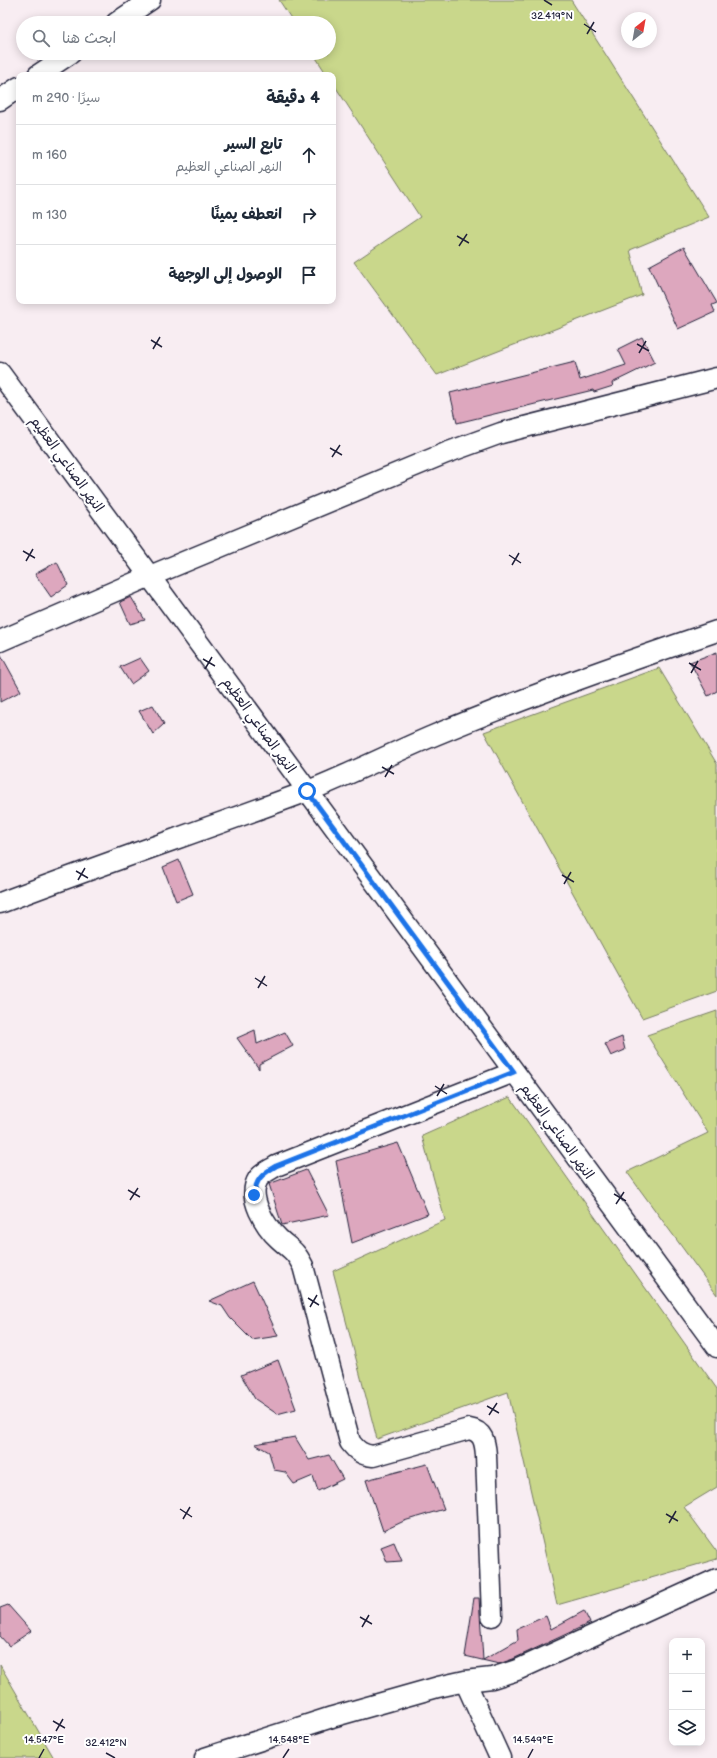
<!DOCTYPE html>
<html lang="ar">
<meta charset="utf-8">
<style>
body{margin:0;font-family:"Balsamiq Sans","Playpen Sans Arabic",sans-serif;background:#f2f2f3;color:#1f2937;direction:rtl}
.controls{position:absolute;right:12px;bottom:12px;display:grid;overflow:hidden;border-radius:8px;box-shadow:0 2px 10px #0003}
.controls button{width:36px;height:36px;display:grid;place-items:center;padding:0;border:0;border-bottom:1px solid #e0e1e3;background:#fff;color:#1f2937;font:20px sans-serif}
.compass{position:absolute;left:621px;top:12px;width:36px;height:36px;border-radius:50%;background:#fff;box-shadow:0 2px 10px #0003;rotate:31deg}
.stop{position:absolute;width:12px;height:12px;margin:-9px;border:3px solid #1a73e8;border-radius:50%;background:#fff}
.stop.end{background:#1a73e8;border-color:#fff;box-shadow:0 1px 4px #0008}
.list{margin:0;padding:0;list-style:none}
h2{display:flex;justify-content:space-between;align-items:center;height:52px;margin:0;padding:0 16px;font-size:17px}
h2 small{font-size:13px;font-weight:400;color:#747a83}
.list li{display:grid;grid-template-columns:26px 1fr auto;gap:12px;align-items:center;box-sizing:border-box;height:60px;padding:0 16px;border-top:1px solid #e0e1e3}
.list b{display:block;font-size:15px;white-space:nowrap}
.list p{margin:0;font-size:13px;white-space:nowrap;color:#747a83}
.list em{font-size:13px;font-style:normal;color:#747a83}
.icon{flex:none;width:22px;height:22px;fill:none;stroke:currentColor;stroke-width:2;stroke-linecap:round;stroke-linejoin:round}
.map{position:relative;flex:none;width:717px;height:1758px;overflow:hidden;direction:ltr}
.search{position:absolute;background:#fff;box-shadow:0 2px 10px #0003;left:16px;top:16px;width:320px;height:44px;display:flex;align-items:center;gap:10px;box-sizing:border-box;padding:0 14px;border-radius:22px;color:#747a83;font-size:15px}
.panel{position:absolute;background:#fff;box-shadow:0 2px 10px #0003;left:16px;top:72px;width:320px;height:232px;border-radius:8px;direction:rtl}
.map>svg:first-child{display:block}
.green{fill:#c9d78b;stroke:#767c63}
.building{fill:#dda7be;stroke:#22223b}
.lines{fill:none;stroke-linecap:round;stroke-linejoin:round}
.minor-casing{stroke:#22223b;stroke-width:23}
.minor{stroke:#fff;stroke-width:20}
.route{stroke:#1a73e8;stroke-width:5}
.ticks{fill:none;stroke:#22223b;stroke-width:1.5}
.labels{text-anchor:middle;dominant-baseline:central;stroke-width:4;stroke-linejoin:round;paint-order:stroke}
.street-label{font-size:14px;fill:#22223b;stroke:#fff}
.ticks-label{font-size:10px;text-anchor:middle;fill:#22223b;stroke:#fff;stroke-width:4;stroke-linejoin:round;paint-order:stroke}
</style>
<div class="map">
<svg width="717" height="1758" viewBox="0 0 717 1758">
<rect width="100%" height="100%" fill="#f8edf2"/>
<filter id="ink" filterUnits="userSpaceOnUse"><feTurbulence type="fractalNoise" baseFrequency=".025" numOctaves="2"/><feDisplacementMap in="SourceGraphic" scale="8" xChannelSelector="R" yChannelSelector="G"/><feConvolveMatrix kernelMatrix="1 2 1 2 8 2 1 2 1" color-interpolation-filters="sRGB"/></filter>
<g filter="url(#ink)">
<path class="green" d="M279,0H571L709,217L630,250L642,295L437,375L354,262L420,217L333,83V75H327L313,53H329V23H294Z
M659,668L717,764V991L642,1018L484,732Z
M717,1011V1295L627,1172L708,1133L647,1035Z
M510,1097L717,1389V1487L684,1507L717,1552V1559L557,1605L508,1392L377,1439L333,1271L445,1220L422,1136Z
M0,1665L54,1758H0Z"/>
<path class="building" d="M684,247L717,303L712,305L715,312L678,329L649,266Z
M642,337L655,362L612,383L613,386L594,392L593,390L457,423L450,393L575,362L580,380L626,365L618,349Z
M57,562L68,585L51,597L35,574Z
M131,597L145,620L130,624L120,602Z
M717,652V691L708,696L690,662Z
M0,653L21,691L0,702Z
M140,658L149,671L131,684L120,667Z
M153,705L164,724L153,734L139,711Z
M179,860L193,894L176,901L163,867Z
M255,1030L257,1044L285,1032L293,1046L259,1064V1069L237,1038Z
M622,1037L625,1050L611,1056L605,1044Z
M398,1143L428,1214L352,1243L336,1161Z
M306,1170L329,1215L282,1225L269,1184Z
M253,1281L278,1336L252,1340L230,1318L222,1306L209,1301Z
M278,1360L296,1409L277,1414L255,1399L241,1375Z
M295,1437L309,1460L329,1455L343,1479L318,1491L313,1476L294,1484L285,1472L274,1470L269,1452L255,1444Z
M427,1464L444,1509L404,1521L383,1531L366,1480Z
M394,1542L402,1561L387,1562L381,1547Z
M474,1598H479L483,1660L518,1640L517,1629L546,1616L551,1629L584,1611L590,1623L513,1659L499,1664L465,1656Z
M8,1605L31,1631L9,1646L0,1636V1608Z"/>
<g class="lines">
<g class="minor-casing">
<path id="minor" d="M116,23L150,0
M38,75L71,53
M0,100L19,87
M0,373L717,1347
M0,641L150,576L446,453L501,433L717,378
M0,903C102,864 206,829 308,791C351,774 392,753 435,735C527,696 622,663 717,631
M492,1616L486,1455C485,1442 483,1431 469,1429L373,1456C362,1455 357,1451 350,1442L303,1266C295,1250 291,1250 279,1239C265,1226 247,1197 258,1179C262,1173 270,1170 276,1166L514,1072
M465,1681L500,1758
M205,1758L332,1717L438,1687L465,1681L492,1678L517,1670L717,1579"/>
</g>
<use href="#minor" class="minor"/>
</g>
</g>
<g class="lines" filter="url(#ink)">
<path class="route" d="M254,1195C256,1179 262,1174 276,1166L514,1072L307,791"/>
</g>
<path class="ticks" d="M544,0L552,5M584,24L596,32M587,34L594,22M457,236L469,243M459,246L467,234M151,340L162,347M637,344L649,351M153,349L160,337M639,353L646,341M330,448L342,455M332,457L340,445M23,551L35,558M509,555L521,563M26,561L33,549M512,565L519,553M203,659L215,666M689,663L701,670M205,669L212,657M691,673L698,661M382,767L394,774M385,777L392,765M76,871L88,878M562,875L574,882M78,880L85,868M564,884L571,872M255,978L267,986M258,988L265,976M435,1086L447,1094M437,1096L444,1084M128,1190L140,1197M614,1194L626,1201M130,1200L138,1188M616,1204L624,1192M308,1298L319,1305M310,1307L317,1295M487,1406L499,1413M489,1415L497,1403M180,1509L192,1517M666,1514L678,1521M183,1519L190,1507M669,1523L676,1511M360,1617L372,1624M362,1627L369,1615M53,1721L65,1728M56,1731L63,1719M106,1753L115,1758M39,1758L44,1749M283,1758L289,1749M528,1758L533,1749"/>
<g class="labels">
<g class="street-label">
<text transform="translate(67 464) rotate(54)">النهر الصناعي العظيم</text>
<text transform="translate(259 725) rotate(54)">النهر الصناعي العظيم</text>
<text transform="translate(557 1131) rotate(54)">النهر الصناعي العظيم</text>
</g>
</g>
<g class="ticks-label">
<text x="552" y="19">32.419°N</text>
<text x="44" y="1743">14.547°E</text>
<text x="289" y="1743">14.548°E</text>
<text x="533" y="1743">14.549°E</text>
<text x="106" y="1746">32.412°N</text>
</g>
</svg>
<div class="controls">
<button>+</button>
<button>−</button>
<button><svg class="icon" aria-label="layers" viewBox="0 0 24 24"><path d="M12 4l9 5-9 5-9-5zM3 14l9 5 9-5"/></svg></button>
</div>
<svg class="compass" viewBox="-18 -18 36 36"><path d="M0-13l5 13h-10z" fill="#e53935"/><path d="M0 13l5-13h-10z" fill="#747a83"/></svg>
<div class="stop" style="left:307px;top:791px"></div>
<div class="stop end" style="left:254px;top:1195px"></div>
<div class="search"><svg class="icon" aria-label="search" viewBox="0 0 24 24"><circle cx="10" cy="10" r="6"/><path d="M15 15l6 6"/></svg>ابحث هنا</div>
<section class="panel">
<h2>4 دقيقة<small>سيرًا · 290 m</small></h2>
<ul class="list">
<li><svg class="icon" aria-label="ahead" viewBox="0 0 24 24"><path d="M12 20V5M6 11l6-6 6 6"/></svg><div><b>تابع السير</b><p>النهر الصناعي العظيم</p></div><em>160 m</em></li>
<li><svg class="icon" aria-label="right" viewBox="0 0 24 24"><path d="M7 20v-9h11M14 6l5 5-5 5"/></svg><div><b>انعطف يمينًا</b></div><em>130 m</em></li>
<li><svg class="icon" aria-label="arrive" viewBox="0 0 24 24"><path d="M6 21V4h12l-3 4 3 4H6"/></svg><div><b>الوصول إلى الوجهة</b></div></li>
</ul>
</section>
</div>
